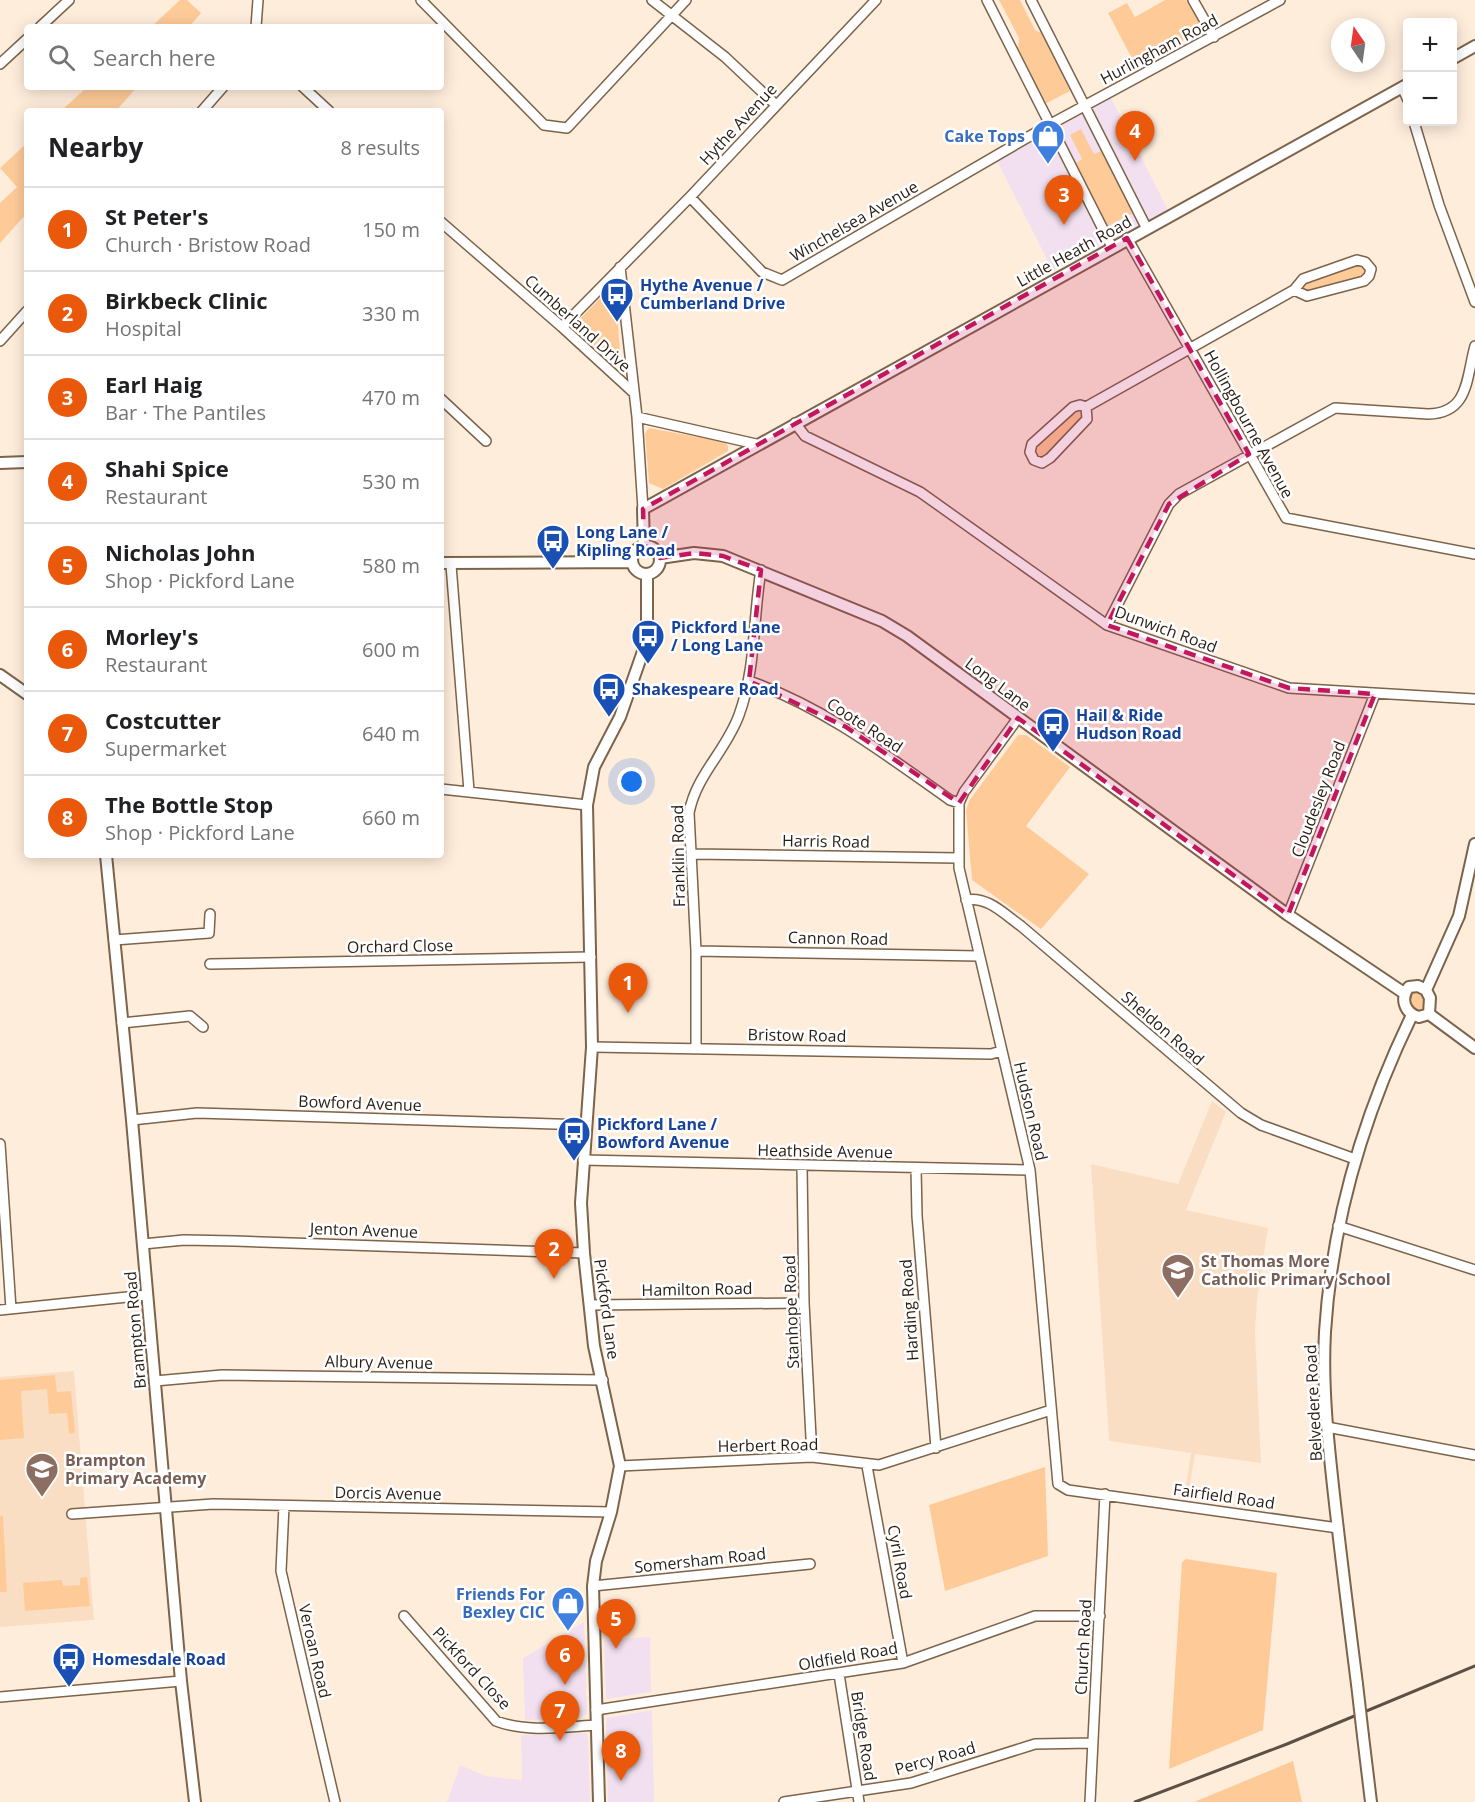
<!DOCTYPE html>
<meta charset="utf-8">
<style>
body{margin:0;font-family:"Open Sans",sans-serif;background:#f2f2f2;color:#202124}
.controls{position:absolute;right:18px;top:18px;display:grid;overflow:hidden;border-radius:6px;box-shadow:0 3px 15px #0003}
.controls button{width:54px;height:54px;display:grid;place-items:center;padding:0;border:0;border-bottom:2px solid #e0e0e0;background:#fff;color:#202124;font:30px sans-serif}
.compass{position:absolute;left:1331px;top:18px;width:54px;height:54px;border-radius:50%;background:#fff;box-shadow:0 3px 15px #0003;rotate:347deg}
.you{position:absolute;left:632px;top:782px;width:21px;height:21px;margin:-15px;border:4px solid #fff;border-radius:50%;background:#1a73e8;box-shadow:0 0 0 9px #1a73e833}
.badge{display:grid;place-items:center;width:39px;height:39px;border-radius:50%;background:#ea580c;color:#fff;font-size:20px;font-weight:700}
.pin{position:absolute;translate:-50% -50px;filter:drop-shadow(0 2px 3px #0008)}
.pin::after{content:'';position:absolute;top:32px;width:21px;height:18px;background:inherit;clip-path:polygon(0 0,100% 0,50% 100%)}
.list{margin:0;padding:0;list-style:none}
h2{display:flex;justify-content:space-between;align-items:center;height:78px;margin:0;padding:0 24px;font-size:26px}
h2 small{font-size:20px;font-weight:400;color:#757577}
.list li{display:grid;grid-template-columns:39px 1fr auto;gap:18px;align-items:center;box-sizing:border-box;height:84px;padding:0 24px;border-top:2px solid #e0e0e0}
.list b{display:block;font-size:22px;white-space:nowrap}
.list p{margin:0;font-size:20px;white-space:nowrap;color:#757577}
.list em{font-size:20px;font-style:normal;color:#757577}
.icon{flex:none;width:33px;height:33px;fill:none;stroke:currentColor;stroke-width:2;stroke-linecap:round;stroke-linejoin:round}
.map{position:relative;flex:none;width:1475px;height:1802px;overflow:hidden}
.search{position:absolute;background:#fff;box-shadow:0 3px 15px #0003;left:24px;top:24px;width:420px;height:66px;display:flex;align-items:center;gap:15px;box-sizing:border-box;padding:0 21px;border-radius:6px;color:#757577;font-size:22px}
.panel{position:absolute;background:#fff;box-shadow:0 3px 15px #0003;left:24px;top:108px;width:420px;height:750px;border-radius:6px}
.map>svg:first-child{display:block}
.commercial{fill:#f2e0f1}
.built{fill:#fadec3}
.green{fill:#fecb98}
.lines{fill:none;stroke-linecap:round;stroke-linejoin:round}
.minor-casing{stroke:#7c634a;stroke-width:12}
.tertiary-casing{stroke:#7c634a;stroke-width:14}
.minor{stroke:#fff;stroke-width:9}
.tertiary{stroke:#fff;stroke-width:10}
.rail{stroke:#5c4f44;stroke-width:3}
.tertiary-bridge-casing{stroke:#7c634a;stroke-width:14;stroke-linecap:butt}
.tertiary-bridge{stroke:#fff;stroke-width:10}
.marked{fill:#c2185b;fill-opacity:0.2;stroke:#c2185b;stroke-width:4.5;stroke-dasharray:12 8;stroke-linejoin:round}
.labels{text-anchor:middle;dominant-baseline:central;stroke-width:5;stroke-linejoin:round;paint-order:stroke}
.street-label{font-size:16px;fill:#291e14;stroke:#fff}
.shop-label{font-size:16px;font-weight:bold;fill:#366cbe;stroke:#fff;text-anchor:end}
.transit-label{font-size:16px;font-weight:bold;fill:#164399;stroke:#fff;text-anchor:start}
.education-label{font-size:16px;font-weight:bold;fill:#785e54;stroke:#fff;text-anchor:start}
</style>
<div class="map">
<svg width="1475" height="1802" viewBox="0 0 1475 1802">
<rect width="100%" height="100%" fill="#ffeddc"/>
<path class="commercial" d="M1111,98L1169,212L1053,271L996,159Z
M584,1622L587,1714L576,1719L525,1720L523,1658Z
M650,1637L651,1692L606,1699L604,1640Z
M652,1710L654,1802H608L606,1718Z
M585,1733L588,1735L590,1802H447L460,1765L486,1776L522,1780L521,1735Z"/>
<path class="built" d="M1212,1101L1226,1112L1186,1210L1268,1228L1257,1300L1255,1332L1261,1463L1195,1454L1188,1497H1184L1191,1453L1109,1441L1091,1164L1178,1184Z
M74,1371L94,1620L0,1627V1377Z"/>
<path class="green" d="M180,0H187L201,13L189,27H151Z
M999,0H1020L1035,30L1043,34L1070,91L1045,104L1018,48L1019,38Z
M1165,0H1186L1199,22L1195,34L1136,66L1108,13L1127,3L1135,17Z
M87,87H137L116,111H61Z
M1081,129L1094,154L1101,151L1133,213L1108,226L1076,163L1082,159L1070,135Z
M27,143V213L0,243V203L17,187L0,168Z
M1360,263L1367,270L1364,277L1307,293L1300,289L1303,283Z
M605,293L616,299L620,351L609,357L581,334L579,320Z
M1082,408L1086,416L1047,457H1038L1036,446L1076,410Z
M649,428L725,442L728,446V451L663,489L649,483L645,433Z
M1018,735H1026L1070,767L1026,826L1089,874L1041,929L972,880L966,811L969,801Z
M1408 1001a9 9 0 1 1 18 0a9 9 0 1 1-18 0Z
M55,1375L57,1392L71,1391L75,1433L69,1434L67,1413L49,1414L47,1389L21,1391L24,1438L0,1440V1380Z
M1045,1467L1048,1556L945,1591L929,1505Z
M0,1516H3L7,1592H0Z
M1186,1559L1277,1573L1263,1730L1169,1769L1182,1562Z
M87,1577L90,1606L25,1611L23,1583L62,1580L63,1586L80,1585V1578Z
M1293,1761L1302,1802H1194Z"/>
<g class="lines">
<g class="minor-casing">
<path id="minor" d="M421,0L544,125L567,128L686,0
M652,0L725,57L776,105
M987,0L1112,247
M1031,0L1146,227
M1193,0L1214,37
M40,27L69,0
M256,27L258,0
M0,64L27,39
M303,87L329,111
M1402,87L1408,100
M202,111L223,87
M1414,122L1439,205L1475,302
M690,197L762,272L782,280L1049,125L1280,0
M441,222L562,327L634,393
M1127,238L1286,518L1475,554
M620,267L637,417L643,509
M562,327L690,197L876,0
M0,341L27,311
M441,399L486,441
M1086,407L1087,419L1050,458L1042,463L1034,460L1030,452L1032,444L1073,407L1080,405L1086,407L1294,290L1303,279L1357,260L1365,262L1371,269L1369,276L1364,281L1307,296L1294,290
M637,417L756,444
M795,423L805,436L920,492L1107,625L1289,688L1475,699
M451,565L469,791
M1107,625L1169,504L1179,494L1335,408L1428,414C1469,413 1466,379 1475,346
M749,681C824,707 886,755 950,800L959,803
M1018,718L964,792L959,803V868L1030,1170L1058,1484L1068,1490L1338,1528
M441,789L587,805
M693,854L958,858
M966,900C988,896 1004,914 1021,926L1241,1113L1261,1125L1355,1159
M1288,915L1375,694
M114,940L209,933L210,914
M696,951L979,956
M210,964L591,957
M122,1023L190,1016L203,1027
M592,1047L991,1054L1001,1051
M696,1048V951L689,813C696,775 726,751 739,715C756,669 753,618 761,570
M132,1120L197,1113L586,1125
M0,1144L11,1309
M583,1160L1030,1170
M802,1166L804,1303L812,1457
M916,1168L917,1216L936,1448
M1338,1226L1475,1270
M143,1244L184,1240L235,1241L584,1253
M590,1305L804,1303
M0,1310L147,1295
M155,1381L222,1375L603,1380
M1327,1427L1475,1455
M620,1466L812,1457L879,1465L1051,1410
M867,1466L903,1663
M284,1506L281,1571L335,1802
M72,1514L213,1504L611,1512
M593,1586L810,1564
M404,1616L496,1721C527,1733 564,1727 597,1725
M839,1674L859,1802
M0,1697L181,1681
M596,1710L903,1663L1035,1616H1100
M784,1802L911,1783L1035,1744L1093,1743
M1090,1802L1105,1494"/>
</g>
<g class="tertiary-casing">
<path id="tertiary" d="M1452,59L1475,46
M0,463L27,462
M632 560a14 14 0 1 1 28 0a14 14 0 1 1-28 0Z
M644,546L643,509L1408,84
M660,558L694,553L723,556L882,621L907,636L1288,915L1404,993
M441,563L632,562
M0,675L27,694
M106,855L132,1120L181,1681L195,1802
M1418,986L1426,990L1430,998L1429,1014L1419,1017C1404,1013 1400,998 1409,987Z
M1426,990L1459,916L1475,844
M1429,1014L1475,1048
M1357,1684C1349,1621 1341,1558 1334,1495C1328,1441 1322,1386 1325,1332C1332,1220 1363,1116 1412,1015
M1363,1736L1371,1802
M599,1802L593,1586L596,1561L611,1512L620,1466L594,1346L584,1253L581,1203L592,1047L587,805L594,767L620,717L647,640V574"/>
</g>
<use href="#minor" class="minor"/>
<use href="#tertiary" class="tertiary"/>
<path class="rail" d="M1135,1802L1287,1744L1475,1666"/>
<g class="tertiary-bridge-casing">
<path id="tertiary-bridge" d="M1357,1684L1363,1736"/>
</g>
<use href="#tertiary-bridge" class="tertiary-bridge"/>
</g>
<path class="marked" d="M1127,238L1249,454L1169,504L1107,625L1289,688L1375,694L1288,915L1018,718L959,803L846,727L749,681L761,570L723,556L694,553L660,558L655,549L644,546L643,509Z"/>
<defs>
<g id="shop-pin" transform="scale(1.725)"><path d="M0 17L-7.5 6A9.5 9.5 0 1 1 7.5 6Z" fill="#3f7fe0" stroke="#fff"/><path d="M-5-2.5h2.3a2.7 3.5 0 0 1 5.4 0H5L5.5 6h-11ZM-1.5-2.5h3a1.5 2.3 0 0 0-3 0Z" fill="#fff"/></g>
<g id="bus-pin" transform="scale(1.725)"><path d="M0 17L-7.5 6A9.5 9.5 0 1 1 7.5 6Z" fill="#1a4fb4" stroke="#fff"/><path d="M-5-6H5V4H4V6H2V4H-2V6H-4V4H-5ZM-3.5-4V0h7V-4ZM-3.5 1.2v1.5H-2V1.2ZM2 1.2v1.5H3.5V1.2Z" fill="#fff"/></g>
<g id="school-pin" transform="scale(1.725)"><path d="M0 17L-7.5 6A9.5 9.5 0 1 1 7.5 6Z" fill="#8d6e63" stroke="#fff"/><path d="M0-5L7-2L0 1L-7-2ZM-4 1L0 2.5L4 1V4Q0 6-4 4Z" fill="#fff"/></g>
</defs>
<g fill-rule="evenodd">
<use href="#shop-pin" x="1048" y="136"/>
<use href="#bus-pin" x="617" y="294"/>
<use href="#bus-pin" x="553" y="541"/>
<use href="#bus-pin" x="648" y="636"/>
<use href="#bus-pin" x="609" y="689"/>
<use href="#bus-pin" x="1053" y="724"/>
<use href="#bus-pin" x="574" y="1133"/>
<use href="#school-pin" x="1178" y="1270"/>
<use href="#school-pin" x="42" y="1469"/>
<use href="#shop-pin" x="568" y="1603"/>
<use href="#bus-pin" x="69" y="1659"/>
</g>
<g class="labels">
<g class="street-label">
<text transform="translate(1159 49) rotate(-28)">Hurlingham Road</text>
<text transform="translate(738 124) rotate(-47)">Hythe Avenue</text>
<text transform="translate(854 221) rotate(-30)">Winchelsea Avenue</text>
<text transform="translate(1074 251) rotate(-29)">Little Heath Road</text>
<text transform="translate(578 323) rotate(42)">Cumberland Drive</text>
<text transform="translate(1249 424) rotate(61)">Hollingbourne Avenue</text>
<text transform="translate(1166 629) rotate(20)">Dunwich Road</text>
<text transform="translate(998 684) rotate(37)">Long Lane</text>
<text transform="translate(865 725) rotate(33)">Coote Road</text>
<text transform="translate(1318 799) rotate(-69)">Cloudesley Road</text>
<text transform="translate(826 841) rotate(1)">Harris Road</text>
<text transform="translate(678 856) rotate(-91)">Franklin Road</text>
<text transform="translate(838 938) rotate(1)">Cannon Road</text>
<text transform="translate(400 946) rotate(-1)">Orchard Close</text>
<text transform="translate(1163 1028) rotate(41)">Sheldon Road</text>
<text transform="translate(797 1035) rotate(1)">Bristow Road</text>
<text transform="translate(360 1103) rotate(2)">Bowford Avenue</text>
<text transform="translate(1031 1111) rotate(77)">Hudson Road</text>
<text transform="translate(825 1151) rotate(1)">Heathside Avenue</text>
<text transform="translate(364 1230) rotate(2)">Jenton Avenue</text>
<text transform="translate(697 1289) rotate(-1)">Hamilton Road</text>
<text transform="translate(607 1309) rotate(82)">Pickford Lane</text>
<text transform="translate(909 1310) rotate(-94)">Harding Road</text>
<text transform="translate(791 1312) rotate(-92)">Stanhope Road</text>
<text transform="translate(135 1330) rotate(-95)">Brampton Road</text>
<text transform="translate(379 1362) rotate(1)">Albury Avenue</text>
<text transform="translate(1313 1403) rotate(-93)">Belvedere Road</text>
<text transform="translate(768 1445) rotate(-1)">Herbert Road</text>
<text transform="translate(388 1493) rotate(1)">Dorcis Avenue</text>
<text transform="translate(1224 1496) rotate(8)">Fairfield Road</text>
<text transform="translate(700 1560) rotate(-6)">Somersham Road</text>
<text transform="translate(900 1562) rotate(80)">Cyril Road</text>
<text transform="translate(1083 1647) rotate(-87)">Church Road</text>
<text transform="translate(315 1651) rotate(77)">Veroan Road</text>
<text transform="translate(848 1656) rotate(-10)">Oldfield Road</text>
<text transform="translate(472 1668) rotate(47)">Pickford Close</text>
<text transform="translate(864 1736) rotate(81)">Bridge Road</text>
<text transform="translate(935 1758) rotate(-16)">Percy Road</text>
</g>
<g class="shop-label">
<text x="1025" y="136">Cake Tops</text>
<text x="545" y="1594">Friends For<tspan x="545" dy="18">Bexley CIC</tspan></text>
</g>
<g class="transit-label">
<text x="640" y="285">Hythe Avenue /<tspan x="640" dy="18">Cumberland Drive</tspan></text>
<text x="576" y="532">Long Lane /<tspan x="576" dy="18">Kipling Road</tspan></text>
<text x="671" y="627">Pickford Lane<tspan x="671" dy="18">/ Long Lane</tspan></text>
<text x="632" y="689">Shakespeare Road</text>
<text x="1076" y="715">Hail &amp; Ride<tspan x="1076" dy="18">Hudson Road</tspan></text>
<text x="597" y="1124">Pickford Lane /<tspan x="597" dy="18">Bowford Avenue</tspan></text>
<text x="92" y="1659">Homesdale Road</text>
</g>
<g class="education-label">
<text x="1201" y="1261">St Thomas More<tspan x="1201" dy="18">Catholic Primary School</tspan></text>
<text x="65" y="1460">Brampton<tspan x="65" dy="18">Primary Academy</tspan></text>
</g>
</g>
</svg>
<div class="controls">
<button>+</button>
<button>−</button>
</div>
<svg class="compass" viewBox="-18 -18 36 36"><path d="M0-13l5 13h-10z" fill="#e53935"/><path d="M0 13l5-13h-10z" fill="#757577"/></svg>
<div class="you"></div>
<div class="pin badge" style="left:628px;top:1013px">1</div>
<div class="pin badge" style="left:554px;top:1279px">2</div>
<div class="pin badge" style="left:1064px;top:225px">3</div>
<div class="pin badge" style="left:1135px;top:161px">4</div>
<div class="pin badge" style="left:616px;top:1649px">5</div>
<div class="pin badge" style="left:565px;top:1685px">6</div>
<div class="pin badge" style="left:560px;top:1741px">7</div>
<div class="pin badge" style="left:621px;top:1781px">8</div>
<div class="search"><svg class="icon" aria-label="search" viewBox="0 0 24 24"><circle cx="10" cy="10" r="6"/><path d="M15 15l6 6"/></svg>Search here</div>
<section class="panel">
<h2>Nearby<small>8 results</small></h2>
<ul class="list">
<li><span class="badge">1</span><div><b>St Peter's</b><p>Church · Bristow Road</p></div><em>150 m</em></li>
<li><span class="badge">2</span><div><b>Birkbeck Clinic</b><p>Hospital</p></div><em>330 m</em></li>
<li><span class="badge">3</span><div><b>Earl Haig</b><p>Bar · The Pantiles</p></div><em>470 m</em></li>
<li><span class="badge">4</span><div><b>Shahi Spice</b><p>Restaurant</p></div><em>530 m</em></li>
<li><span class="badge">5</span><div><b>Nicholas John</b><p>Shop · Pickford Lane</p></div><em>580 m</em></li>
<li><span class="badge">6</span><div><b>Morley's</b><p>Restaurant</p></div><em>600 m</em></li>
<li><span class="badge">7</span><div><b>Costcutter</b><p>Supermarket</p></div><em>640 m</em></li>
<li><span class="badge">8</span><div><b>The Bottle Stop</b><p>Shop · Pickford Lane</p></div><em>660 m</em></li>
</ul>
</section>
</div>
